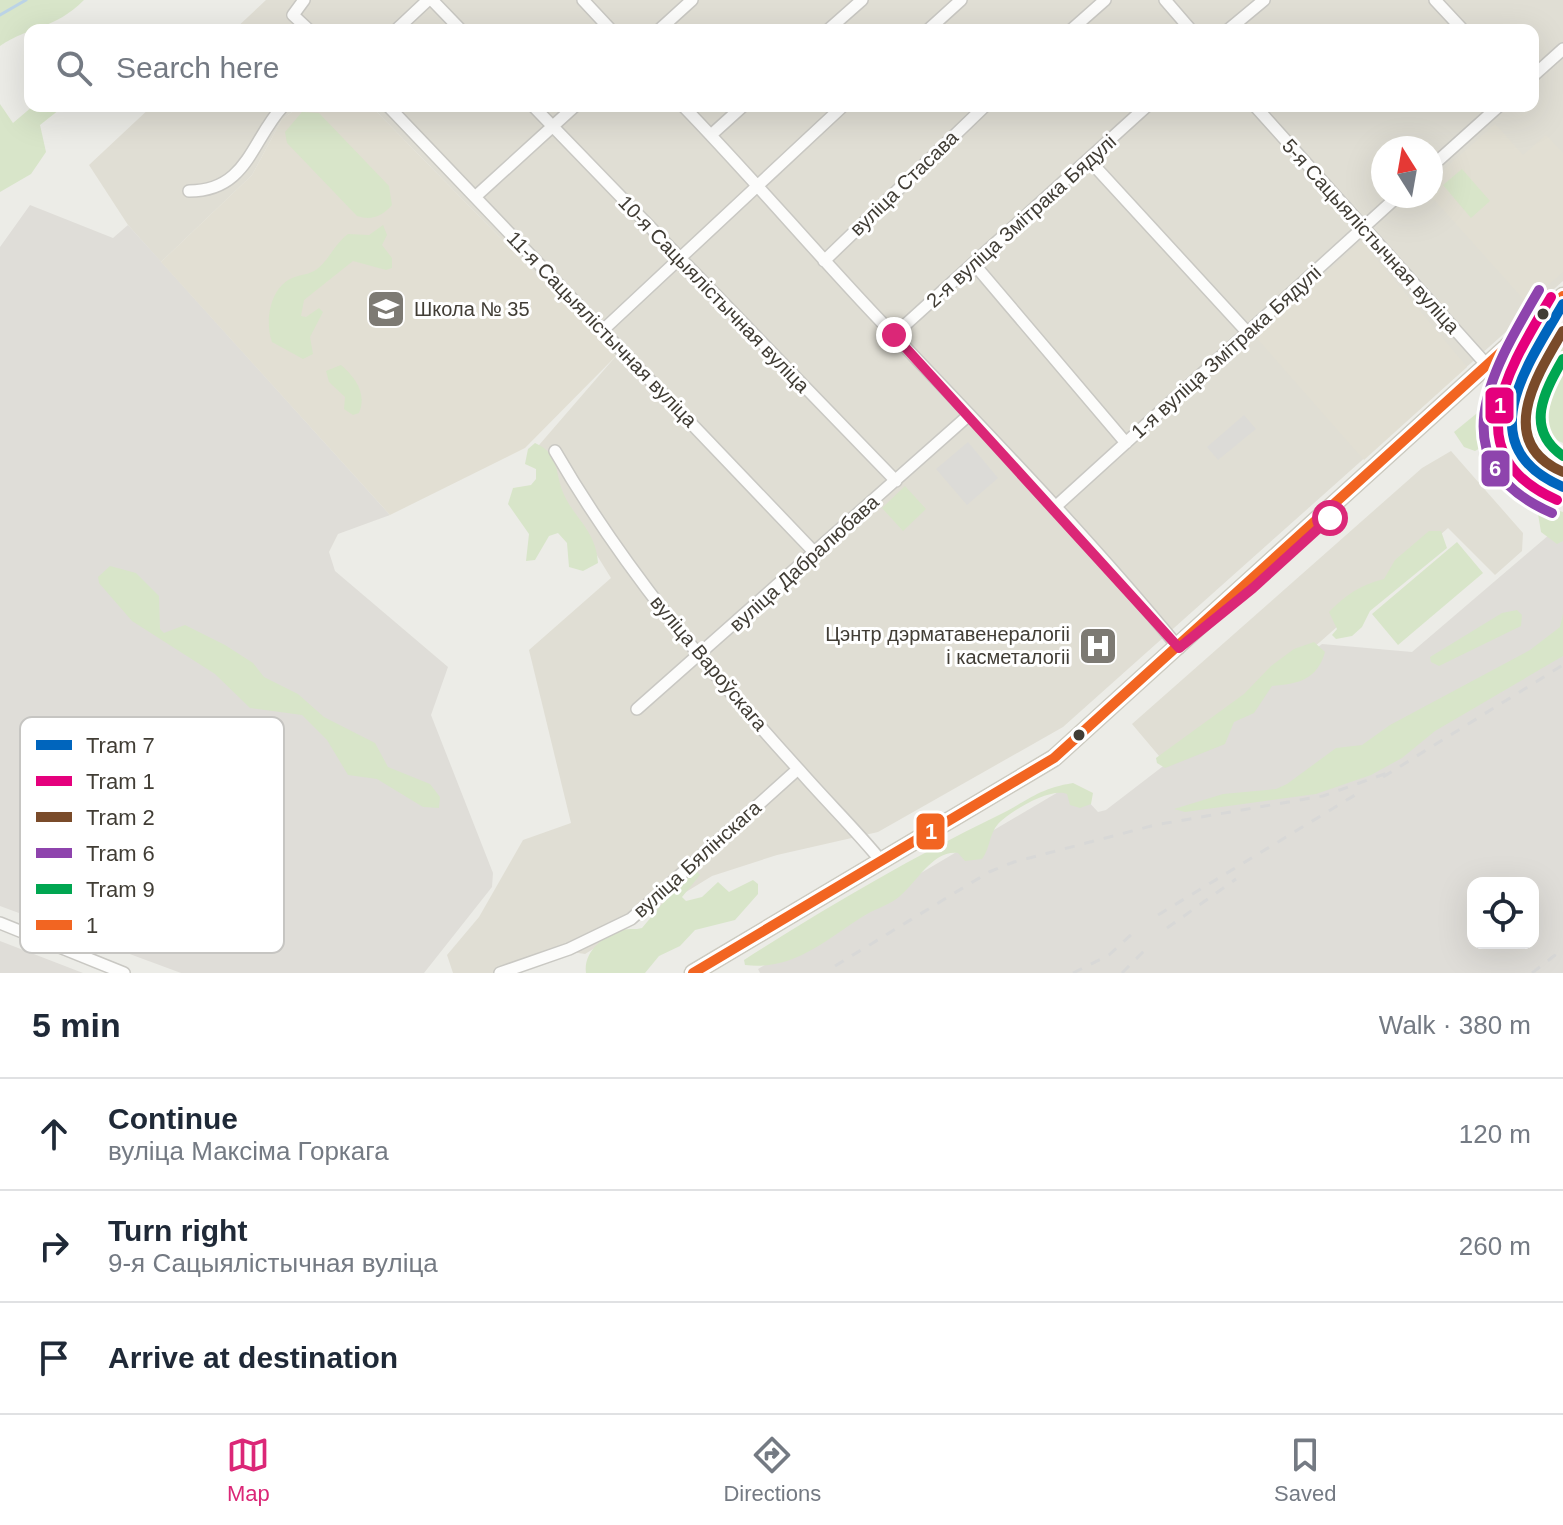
<!DOCTYPE html>
<meta charset="utf-8">
<style>
body{margin:0;font-family:Arial,sans-serif;background:#f2f2f3;color:#1f2937}
.controls{position:absolute;right:24px;bottom:24px;display:grid;overflow:hidden;border-radius:16px;box-shadow:0 8px 32px #0002}
.controls button{width:72px;height:72px;display:grid;place-items:center;padding:0;border:0;border-bottom:2px solid #e0e1e3;background:#fff;color:#1f2937;font:40px sans-serif}
.compass{position:absolute;left:1371px;top:136px;width:72px;height:72px;border-radius:50%;background:#fff;box-shadow:0 8px 32px #0002;rotate:349deg}
.stop{position:absolute;width:24px;height:24px;margin:-18px;border:6px solid #db2777;border-radius:50%;background:#fff}
.stop.end{background:#db2777;border-color:#fff;box-shadow:0 2px 8px #0008}
.list{margin:0;padding:0;list-style:none}
h2{display:flex;justify-content:space-between;align-items:center;height:104px;margin:0;padding:0 32px;font-size:34px}
h2 small{font-size:26px;font-weight:400;color:#747a83}
.list li{display:grid;grid-template-columns:52px 1fr auto;gap:24px;align-items:center;box-sizing:border-box;height:112px;padding:0 32px;border-top:2px solid #e0e1e3}
.list b{display:block;font-size:30px;white-space:nowrap}
.list p{margin:0;font-size:26px;white-space:nowrap;color:#747a83}
.list em{font-size:26px;font-style:normal;color:#747a83}
.icon{flex:none;width:44px;height:44px;fill:none;stroke:currentColor;stroke-width:2;stroke-linecap:round;stroke-linejoin:round}
.map{position:relative;flex:none;width:1563px;height:973px;overflow:hidden}
.search{position:absolute;background:#fff;box-shadow:0 8px 32px #0002;left:24px;right:24px;top:24px;height:88px;display:flex;align-items:center;gap:20px;box-sizing:border-box;padding:0 28px;border-radius:16px;color:#747a83;font-size:30px}
.sheet{height:440px;background:#fff}
nav{display:flex;justify-content:space-around;align-items:center;box-sizing:border-box;height:112px;border-top:2px solid #e0e1e3;background:#fff;font-size:22px;color:#747a83}
nav a{display:grid;justify-items:center;gap:4px}
nav .on{color:#db2777}
.map>svg:first-child{display:block}
.residential{fill:#e0ded4;fill-rule:evenodd}
.industrial{fill:#dfddd8;fill-rule:evenodd}
.education{fill:#e2dfd3}
.green{fill:#d8e5c9}
.parking{fill:#dcdbd7}
.lines{fill:none;stroke-linecap:round;stroke-linejoin:round}
.stream{stroke:#bbd3e6;stroke-width:3}
.minor-casing{stroke:#c9c8c3;stroke-width:14}
.secondary-casing{stroke:#cccac0;stroke-width:19}
.minor{stroke:#fcfcfb;stroke-width:11}
.secondary{stroke:#f4f3ed;stroke-width:16}
.tram{stroke:#d8d8d7;stroke-width:2}
.rail{stroke:#d8d8d7;stroke-width:3;stroke-dasharray:10 10;stroke-linecap:butt}
.bus-1-casing{stroke:#fff;stroke-width:16}
.bus-1{stroke:#f26522;stroke-width:10}
.tram-1-casing{stroke:#fff;stroke-width:16}
.tram-2-casing{stroke:#fff;stroke-width:16}
.tram-3-casing{stroke:#fff;stroke-width:16}
.tram-4-casing{stroke:#fff;stroke-width:16}
.tram-5-casing{stroke:#fff;stroke-width:16}
.tram-1{stroke:#0065bd;stroke-width:10}
.tram-2{stroke:#e5007d;stroke-width:10}
.tram-3{stroke:#7a4b2a;stroke-width:10}
.tram-4{stroke:#8e44ad;stroke-width:10}
.tram-5{stroke:#00a651;stroke-width:10}
.route{stroke:#db2777;stroke-width:10}
.bus-dot{fill:#413d35;stroke:#fff;stroke-width:3}
.labels{text-anchor:middle;dominant-baseline:central;stroke-width:6;stroke-linejoin:round;paint-order:stroke}
.street-label{font-size:20px;fill:#413d35;stroke:#fff}
.poi-label{font-size:20px;fill:#413d35;stroke:#fff;text-anchor:start}
.key{fill:#fff;stroke:#c6c5c2;stroke-width:2}
.key-label{font-size:22px;fill:#413d35}
.line-badge{stroke:#fff;stroke-width:3}
.badge-label{font-size:22px;text-anchor:middle;font-weight:bold;fill:#fff}
</style>
<div class="map">
<svg width="1563" height="973" viewBox="0 0 1563 973">
<rect width="100%" height="100%" fill="#ecece7"/>
<path class="residential" d="M266,0H1563V281L1063,727L878,832L777,855L712,876L585,954L553,949L497,973H453L447,955L479,917L523,840L571,823L529,650L611,578L533,452L616,356L371,106H1533V30H234ZM1383,148H1431V196H1383Z
M152,106H301L282,119L252,175L161,262L128,225L89,165Z
M1451,451L1523,533L1522,551L1495,575L1448,528L1320,642L1165,763L1132,724L1422,468Z"/>
<path class="industrial" d="M30,205L113,238L128,225L390,515L338,534L329,552L335,571L448,667L431,715L493,873L492,887L424,973H181L0,906V247Z
M1563,523V973H760L758,969L1060,791L1076,788L1098,812L1106,810L1322,644L1412,652ZM1473,883H1533V943H1473Z
M0,941L83,973H0Z"/>
<path class="education" d="M301,106H371L616,356L525,448L390,515L161,262L252,175L282,119Z
M1495,124L1523,155L1546,135L1563,153V272L1527,303L1431,196V181Z
M1359,243H1363L1467,367L1364,460L1256,337Z"/>
<path class="green" d="M0,0H84C54,30 31,25 0,46Z
M0,104L13,123L33,106H64L40,125L46,152L31,174L0,192Z
M302,112L319,113L389,186L392,205C382,216 372,221 357,216L287,143L285,132Z
M1462,169L1490,201L1471,218L1443,185Z
M383,225L387,235L382,245L392,258V268L386,270L353,261L304,300L301,316L306,317L319,308L323,312L310,337L313,354L303,359L272,342C265,323 269,290 290,279C297,275 307,275 314,271C328,263 334,244 348,234L369,235Z
M1563,334V443C1503,417 1524,368 1563,334Z
M341,365C356,378 367,394 359,413L353,415L344,409L345,397L329,382L326,371Z
M1498,396C1499,422 1499,439 1475,451L1464,447L1454,432Z
M535,443C558,453 555,469 562,490C572,517 596,529 598,563L583,571L569,567L567,543L558,533L549,536L535,560L526,561L529,534L508,504L513,488L531,485L536,479V469L525,464L528,449Z
M905,486L926,509L903,531L882,508Z
M1544,506L1563,512V541L1557,544L1541,532L1538,514Z
M1429,531H1441L1447,548L1370,611L1362,627L1352,636L1336,639L1332,635L1337,629L1329,612C1345,595 1362,584 1384,579L1395,560Z
M1457,542L1483,573L1398,645L1372,614Z
M110,566L136,573L159,596L160,629L164,633L185,625L225,645L253,663L264,677L298,694L324,717L375,743L388,767L430,784L440,797L439,808L423,807L377,779L348,775L327,740L302,715L250,708L215,674L132,621L99,583L98,577Z
M1517,610L1522,615L1521,626L1439,666L1431,662L1430,657L1502,613Z
M1563,614V656L1435,731L1402,758L1371,775L1316,794L1185,812L1174,809L1223,794L1276,789L1287,784L1336,748L1362,745L1390,725L1530,650L1560,627Z
M1314,642L1325,652C1317,680 1298,684 1272,686L1254,713L1234,722L1225,744L1165,768L1157,763L1156,758L1244,694L1271,666L1294,649Z
M1073,783L1093,793L1091,804L1080,808L1070,805L1067,794C1051,787 1010,811 998,824C989,834 990,849 982,859L965,861L958,853C933,850 917,882 900,896C890,905 874,909 862,917C824,941 793,971 745,965L744,960C825,908 909,859 995,817C1027,802 1036,789 1073,783Z
M693,867L700,875L682,897L686,901L702,897L718,882L729,892L753,880L758,884V894L735,920L695,930L680,946L659,956L645,973H586C583,952 603,936 622,930C630,928 635,930 642,928Z"/>
<path class="parking" d="M1244,415L1256,429L1218,460L1207,447Z
M968,442L998,478L967,505L936,469Z"/>
<g class="lines">
<path class="stream" d="M0,15L26,0"/>
<g class="minor-casing">
<path id="minor" d="M304,0L293,15L309,30
M432,0L461,30
M583,0L611,30
M1165,0L1191,30
M1435,0L1463,30
M396,30L428,0
M659,30L692,0
M828,30L862,0
M928,30L961,0
M1071,30L1105,0
M1228,30L1264,0
M1533,76L1563,49
M388,106L815,553
M533,106L896,481
M683,106C748,173 808,244 872,312C976,422 1083,531 1179,648
M1255,106L1494,373
M711,135L743,106
M1089,160L1248,333
M1431,167L1499,106
M189,191C247,191 251,141 283,106
M475,197L575,106
M824,261L985,106
M974,264L1126,443
M603,330L843,106
M894,335L1147,106
M555,451C622,567 710,672 800,771C827,802 856,830 882,862
M1054,508L1398,196
M637,709L969,415
M0,923L124,973
M500,973L569,949L631,919L798,769"/>
</g>
<g class="secondary-casing">
<path id="secondary" d="M1512,358L1563,314
M693,973L1054,758L1563,296"/>
</g>
<use href="#minor" class="minor"/>
<use href="#secondary" class="secondary"/>
<path class="tram" d="M1515,392C1522,418 1533,445 1563,449
M1518,432L1536,458L1563,467
M1515,442C1521,474 1532,488 1563,499"/>
<path class="rail" d="M1383,777L1563,665
M1158,915L1360,792
M1167,928L1236,879
M835,966L989,872L1014,862L1155,825L1323,796L1393,771
M1073,973L1109,955L1134,932
M1122,973L1146,949
M1532,973L1563,949"/>
<g class="bus-1-casing">
<path id="bus-1" d="M693,973L1054,758L1563,296"/>
</g>
<use href="#bus-1" class="bus-1"/>
<g class="tram-1-casing">
<path id="tram-1" d="M1563,304C1528,364 1468,446 1563,487"/>
</g>
<g class="tram-2-casing">
<path id="tram-2" d="M1551,297C1511,365 1452,454 1557,500"/>
</g>
<g class="tram-3-casing">
<path id="tram-3" d="M1563,331C1537,375 1494,442 1563,472"/>
</g>
<g class="tram-4-casing">
<path id="tram-4" d="M1539,290C1494,367 1435,462 1552,513"/>
</g>
<g class="tram-5-casing">
<path id="tram-5" d="M1563,359C1544,392 1524,429 1563,456"/>
</g>
<use href="#tram-1" class="tram-1"/>
<use href="#tram-2" class="tram-2"/>
<use href="#tram-3" class="tram-3"/>
<use href="#tram-4" class="tram-4"/>
<use href="#tram-5" class="tram-5"/>
</g>
<g class="lines">
<path class="route" d="M894,335L1179,648L1253,588L1330,518"/>
</g>
<defs>
<g id="school-square" transform="scale(2)"><rect x="-9" y="-9" width="18" height="18" rx="4" fill="#7d7a73" stroke="#fff"/><path d="M0-5L7-2L0 1L-7-2ZM-4 1L0 2.5L4 1V4Q0 6-4 4Z" fill="#fff"/></g>
<g id="hospital-square" transform="scale(2)"><rect x="-9" y="-9" width="18" height="18" rx="4" fill="#7d7a73" stroke="#fff"/><path d="M-5-5h3v3.5h4V-5h3V5h-3V1.5h-4V5h-3Z" fill="#fff"/></g>
</defs>
<g fill-rule="evenodd">
<use href="#school-square" x="386" y="309"/>
<use href="#hospital-square" x="1098" y="646"/>
</g>
<g class="bus-dot">
<circle cx="1543" cy="314" r="7"/>
<circle cx="1079" cy="735" r="7"/>
</g>
<g class="labels">
<g class="street-label">
<text transform="translate(904 183) rotate(-44)">вуліца Стасава</text>
<text transform="translate(1021 221) rotate(-42)">2-я вуліца Змітрака Бядулі</text>
<text transform="translate(1371 236) rotate(48)">5-я Сацыялістычная вуліца</text>
<text transform="translate(714 294) rotate(46)">10-я Сацыялістычная вуліца</text>
<text transform="translate(602 329) rotate(46)">11-я Сацыялістычная вуліца</text>
<text transform="translate(1226 352) rotate(-42)">1-я вуліца Змітрака Бядулі</text>
<text transform="translate(804 563) rotate(-42)">вуліца Дабралюбава</text>
<text transform="translate(709 663) rotate(50)">вуліца Вароўскага</text>
<text transform="translate(697 859) rotate(-42)">вуліца Бялінскага</text>
</g>
<g class="poi-label">
<text x="414" y="309">Школа № 35</text>
<text x="1070" y="634" text-anchor="end">Цэнтр дэрматавенералогіі<tspan x="1070" dy="23">і касметалогіі</tspan></text>
</g>
</g>
<rect x="20" y="717" width="264" height="236" rx="12" class="key"/>
<rect x="36" y="740" width="36" height="10" fill="#0065bd"/>
<rect x="36" y="776" width="36" height="10" fill="#e5007d"/>
<rect x="36" y="812" width="36" height="10" fill="#7a4b2a"/>
<rect x="36" y="848" width="36" height="10" fill="#8e44ad"/>
<rect x="36" y="884" width="36" height="10" fill="#00a651"/>
<rect x="36" y="920" width="36" height="10" fill="#f26522"/>
<g class="key-label">
<text x="86" y="753">Tram 7</text>
<text x="86" y="789">Tram 1</text>
<text x="86" y="825">Tram 2</text>
<text x="86" y="861">Tram 6</text>
<text x="86" y="897">Tram 9</text>
<text x="86" y="933">1</text>
</g>
<g class="line-badge">
<rect x="1484" y="386" width="31" height="39" rx="8" fill="#e5007d"/>
<rect x="1480" y="449" width="31" height="39" rx="8" fill="#8e44ad"/>
<rect x="915" y="812" width="31" height="39" rx="8" fill="#f26522"/>
</g>
<g class="badge-label">
<text x="1500" y="413">1</text>
<text x="1495" y="476">6</text>
<text x="931" y="839">1</text>
</g>
</svg>
<div class="controls">
<button><svg class="icon" aria-label="locate" viewBox="0 0 24 24"><circle cx="12" cy="12" r="6"/><path d="M12 2v4M12 18v4M2 12h4M18 12h4"/></svg></button>
</div>
<svg class="compass" viewBox="-18 -18 36 36"><path d="M0-13l5 13h-10z" fill="#e53935"/><path d="M0 13l5-13h-10z" fill="#747a83"/></svg>
<div class="stop" style="left:1330px;top:518px"></div>
<div class="stop end" style="left:894px;top:335px"></div>
<div class="search"><svg class="icon" aria-label="search" viewBox="0 0 24 24"><circle cx="10" cy="10" r="6"/><path d="M15 15l6 6"/></svg>Search here</div>
</div>
<section class="sheet">
<h2>5 min<small>Walk · 380 m</small></h2>
<ul class="list">
<li><svg class="icon" aria-label="ahead" viewBox="0 0 24 24"><path d="M12 20V5M6 11l6-6 6 6"/></svg><div><b>Continue</b><p>вуліца Максіма Горкага</p></div><em>120 m</em></li>
<li><svg class="icon" aria-label="right" viewBox="0 0 24 24"><path d="M7 20v-9h11M14 6l5 5-5 5"/></svg><div><b>Turn right</b><p>9-я Сацыялістычная вуліца</p></div><em>260 m</em></li>
<li><svg class="icon" aria-label="arrive" viewBox="0 0 24 24"><path d="M6 21V4h12l-3 4 3 4H6"/></svg><div><b>Arrive at destination</b></div></li>
</ul>
</section>
<nav>
<a class="on"><svg class="icon" aria-label="map" viewBox="0 0 24 24"><path d="M3 6l6-2 6 2 6-2v14l-6 2-6-2-6 2zM9 4v14M15 6v14"/></svg>Map</a>
<a><svg class="icon" aria-label="directions" viewBox="0 0 24 24"><path d="M12 3l9 9-9 9-9-9zM9 14v-3h6M13 9l2 2-2 2"/></svg>Directions</a>
<a><svg class="icon" aria-label="saved" viewBox="0 0 24 24"><path d="M7 4h10v16l-5-4-5 4z"/></svg>Saved</a>
</nav>
